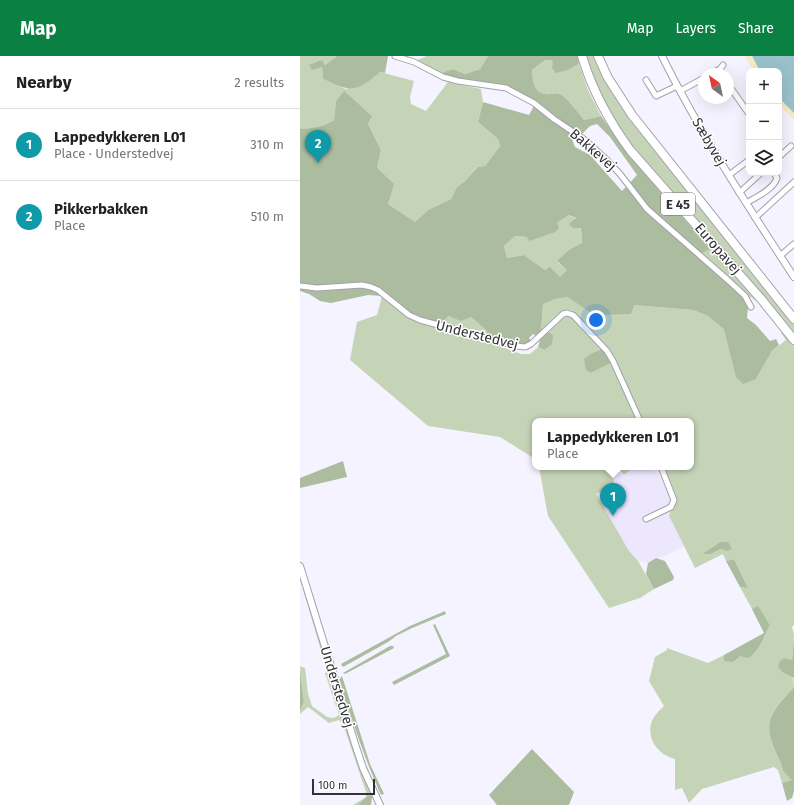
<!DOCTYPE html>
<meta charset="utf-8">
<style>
body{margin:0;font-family:"Fira Sans",sans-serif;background:#f6f6f6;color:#222}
.controls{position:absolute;right:12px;top:12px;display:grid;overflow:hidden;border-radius:8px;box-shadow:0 4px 16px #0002}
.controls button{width:36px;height:36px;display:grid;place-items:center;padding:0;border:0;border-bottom:1px solid #e0e0e0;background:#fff;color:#222;font:20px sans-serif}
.compass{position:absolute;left:398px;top:12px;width:36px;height:36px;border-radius:50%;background:#fff;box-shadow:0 4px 16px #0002;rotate:327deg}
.scale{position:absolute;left:12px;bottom:10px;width:63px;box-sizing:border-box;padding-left:4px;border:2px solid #333237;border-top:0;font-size:11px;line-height:14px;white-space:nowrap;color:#333237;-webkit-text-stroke:3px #fff;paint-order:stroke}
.you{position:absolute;left:296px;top:264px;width:14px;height:14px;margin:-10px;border:3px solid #fff;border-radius:50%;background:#1a73e8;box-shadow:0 0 0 6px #1a73e833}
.badge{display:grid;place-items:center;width:26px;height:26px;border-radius:50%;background:#0b8043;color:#fff;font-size:13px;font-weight:700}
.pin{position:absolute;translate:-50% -33px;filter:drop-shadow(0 1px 2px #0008)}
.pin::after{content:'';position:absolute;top:21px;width:14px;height:12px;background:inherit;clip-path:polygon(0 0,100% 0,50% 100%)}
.popup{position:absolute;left:232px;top:362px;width:162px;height:52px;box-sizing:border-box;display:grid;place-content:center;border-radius:8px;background:#fff;filter:drop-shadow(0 1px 3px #0005);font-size:13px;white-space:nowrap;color:#767676}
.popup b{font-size:15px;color:#222}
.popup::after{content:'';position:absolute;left:50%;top:100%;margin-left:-8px;border:8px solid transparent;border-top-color:#fff}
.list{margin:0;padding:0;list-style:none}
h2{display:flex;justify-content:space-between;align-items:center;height:52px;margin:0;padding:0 16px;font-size:17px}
h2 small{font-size:13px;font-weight:400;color:#767676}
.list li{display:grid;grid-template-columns:26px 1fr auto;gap:12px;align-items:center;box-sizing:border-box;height:72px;padding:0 16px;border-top:1px solid #e0e0e0}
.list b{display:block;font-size:15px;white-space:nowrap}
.list p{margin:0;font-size:13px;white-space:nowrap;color:#767676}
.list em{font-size:13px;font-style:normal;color:#767676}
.icon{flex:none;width:22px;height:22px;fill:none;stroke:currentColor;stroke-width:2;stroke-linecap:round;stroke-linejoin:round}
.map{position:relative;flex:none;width:494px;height:749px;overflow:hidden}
header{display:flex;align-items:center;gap:24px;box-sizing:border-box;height:56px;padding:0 20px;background:#0b8043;color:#fff}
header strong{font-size:19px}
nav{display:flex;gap:22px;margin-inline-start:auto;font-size:14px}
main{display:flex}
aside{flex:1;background:#fff}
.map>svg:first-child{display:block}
.commercial{fill:#ede7fd}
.green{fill:#c5d4b7;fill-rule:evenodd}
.forest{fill:#acbc9f;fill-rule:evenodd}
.sand{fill:#f5ebc6}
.water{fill:#9ac1cb}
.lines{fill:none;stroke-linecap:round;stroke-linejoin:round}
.minor-casing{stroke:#a2a1ac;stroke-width:7}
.tertiary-casing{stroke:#a2a1ac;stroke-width:8}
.primary-casing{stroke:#a2a1ac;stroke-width:10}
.minor{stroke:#fff;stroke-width:5}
.tertiary{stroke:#fff;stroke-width:6}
.primary{stroke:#fff;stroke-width:8}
.labels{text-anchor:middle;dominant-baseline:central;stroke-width:3;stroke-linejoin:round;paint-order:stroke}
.shield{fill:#fff;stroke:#707073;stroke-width:1}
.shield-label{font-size:13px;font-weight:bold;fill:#333237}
.street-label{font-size:14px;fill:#333237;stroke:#fff}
</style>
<header>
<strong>Map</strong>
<nav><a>Map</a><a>Layers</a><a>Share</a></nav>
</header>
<main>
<aside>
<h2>Nearby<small>2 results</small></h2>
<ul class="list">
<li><span class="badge" style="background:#0f9aa8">1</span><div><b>Lappedykkeren L01</b><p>Place · Understedvej</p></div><em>310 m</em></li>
<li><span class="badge" style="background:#0f9aa8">2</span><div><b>Pikkerbakken</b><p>Place</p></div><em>510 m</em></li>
</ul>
</aside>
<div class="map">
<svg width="494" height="749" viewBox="0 0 494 749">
<rect width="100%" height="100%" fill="#f4f3ff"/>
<path class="commercial" d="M313,411H318V413L350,411L362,422L367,420L377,444L376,448L370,455L369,460L384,490L363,501L356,502L348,507L338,505L329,496L296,438L314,428Z"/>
<path class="green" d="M0,0H36V1L22,11L23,23L46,33L80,16L114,25L110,41L111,48L126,55L148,26L181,33L183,46L178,66L198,83L200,90L185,110L178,111L165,125L157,131L151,143L128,154L115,166L88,148L77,112L81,94L68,68L71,59L44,36L36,45L34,64C25,71 12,72 0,73Z
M127,0H188L180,13L165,18L153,13L141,17L115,5Z
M284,0H295L404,155L494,268V279L330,89L304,47Z
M245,4H252L254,7L268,14L279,8L288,34L301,60L284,64L261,40C238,38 234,39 232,14Z
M269,159C282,165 281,173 282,187L270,193L257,206L268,214L260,222L250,212L245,214L224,199L207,202L204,190L215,180L227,181L257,167Z
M410,193L461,249L451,241L444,242L399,199Z
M82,240L98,254L119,266L194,288L221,298H230L238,291L246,294L253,279L249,276L265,261L269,260L272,262L302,293L292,297L291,317L311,307L338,365H235V403L200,381L128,370L50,304L57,266L77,259Z
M267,241L294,259L334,249L393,254L408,260L424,272L429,286L456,323L472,295L486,284L481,277L482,275L494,290V569L492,571L494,579L492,604L482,616C492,620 494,619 494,631C477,651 462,660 473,689C476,699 481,704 483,715L493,724L482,727L478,714L474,711L402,733L389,747L382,732L375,734V703C359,699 347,684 351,668C353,660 359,655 364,650L349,625L355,601L367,594V592L408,607L424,599V605L440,600L464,582L470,569L458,551L452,553L440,531L448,532L434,503L426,505L423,498L395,512L369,460C370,453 375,450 377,444L363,411H391V365H343L311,295L271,254C259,253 249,267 241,275L243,248L256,243ZM420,486L421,493L411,498H402Z
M149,260L171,261L187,275V279L141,267Z
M239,411H313L314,428L296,438L329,495L338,505L354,533L340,542L309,552L248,460Z
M318,411H340L331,413L324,419Z
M0,519L73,739L72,741L70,739L66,741L58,749H53L66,741V736L43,668L39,664L29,667L8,651L0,658V655L4,646L0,610L5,612L8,638L12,650L27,661L34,662L39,659L25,617L27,615L0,523Z"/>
<path class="forest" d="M36,0H88L85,17L80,16C55,37 51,36 23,23L22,11L12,14L9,9L22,4L25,9L36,1Z
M188,0H277L279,8L268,14L256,17L252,12L253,7L252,4H245L232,14C233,24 233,37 246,38C251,39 255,36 261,39C268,43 278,57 284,64L301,60L327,97L410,193L399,199L444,242L448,251L447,262L456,269L470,285L476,283L479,289L472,295L456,323L443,328L436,321L424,273L408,260L393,254L334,249L331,258L294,259L267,241L256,243L243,248L241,275L236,280L233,278L229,282L231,285C219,293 200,283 187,279V275L171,261L161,265L149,260L141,267L110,258L82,233V240L68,239L31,247L20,245L9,238L0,235V73C12,72 24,71 34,64L36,45L44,35L72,60L68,68L81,94L77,112L94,128L88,148L115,166L128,154L151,143L157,131L165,125L178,111L185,110L200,90L198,83L178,66L183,46L229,59L236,46L206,30L158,24L141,17L153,13L165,18L180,13ZM297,68L310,81L337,119L322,135L290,99L275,91L271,81L273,78H282L290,70ZM269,159L276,162L269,168L273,172H281L282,187L270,193L257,205L267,214L260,221L250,211L245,214L224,199L207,202L204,190L215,180L227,181L229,185L255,176L259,172L257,167Z
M249,276L253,279L252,288L245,294L238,291L240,284Z
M302,293L311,307L291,317L286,314L284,303L292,297Z
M43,405L47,421L0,432V422Z
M420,486H428L432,493L427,495L421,493L411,498H402Z
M356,502L365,505L374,521L373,524L354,533L346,518L348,507Z
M434,503L448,532L440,531L426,505Z
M458,550L470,569C464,581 459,595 448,602L440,600L433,606L424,605V599L464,577L452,553Z
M145,555L146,558L112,572L96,580L88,586L43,611L41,608L110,570Z
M135,568L150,600L94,629L92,626L146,598L133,569Z
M494,582V622L482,616L478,610L480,605L484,602L492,604Z
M90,590H93L94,592L45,618L43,617Z
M0,613L4,646L0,655Z
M42,620L70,708L84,738L81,739C64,702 52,663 39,624Z
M494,631V735L492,742L487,745L482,727L492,724L483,715C481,704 476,699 473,689C462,661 477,651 494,631Z
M232,693L274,736L269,749H197L189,739Z
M70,739L72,741L71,749H58L66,741Z"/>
<path class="sand" d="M445,0H452L460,15H454Z
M479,42L494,57V64L479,49Z"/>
<path class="water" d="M452,0H494V57L479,42V15H460Z"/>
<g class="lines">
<g class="minor-casing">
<path id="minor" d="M95,0L114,6L143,21L158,25L206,32L234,47L254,63L285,84L305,102L320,118L347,153L429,225L445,240L451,251
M410,18L420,13L423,9
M418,18L420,17L421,18
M346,24L356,40L377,30
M428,28L449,58
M380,35L404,22
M479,101L491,90
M429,119L449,104
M439,137L461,117
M446,147C455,142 474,133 477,122L475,119
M455,162L494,126
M480,200L494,188
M0,230L17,232L62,229L71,231L78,234L109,259L120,264L216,290L225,291L231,288L263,258L267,257L273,259L307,295L313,305L340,365
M346,463L371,451L374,444L361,411"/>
</g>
<g class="tertiary-casing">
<path id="tertiary" d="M362,0C400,77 447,149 494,221
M0,510L56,691L63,712L80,749"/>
</g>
<g class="primary-casing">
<path id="primary" d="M282,0C292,34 309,65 330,94L462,244L494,284
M298,0L308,22L332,59L494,263"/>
</g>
<use href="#minor" class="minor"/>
<use href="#tertiary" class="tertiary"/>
<use href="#primary" class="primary"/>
</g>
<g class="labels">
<rect class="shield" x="361" y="137" width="34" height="22" rx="3"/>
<g class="shield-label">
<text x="378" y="148">E 45</text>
</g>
<g class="street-label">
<text transform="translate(409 86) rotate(60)">Sæbyvej</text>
<text transform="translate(293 94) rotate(41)">Bakkevej</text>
<text transform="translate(418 193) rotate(49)">Europavej</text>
<text transform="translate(177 279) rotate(14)">Understedvej</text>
<text transform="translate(37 631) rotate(73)">Understedvej</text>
</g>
</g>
</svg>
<div class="controls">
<button>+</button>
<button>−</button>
<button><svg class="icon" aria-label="layers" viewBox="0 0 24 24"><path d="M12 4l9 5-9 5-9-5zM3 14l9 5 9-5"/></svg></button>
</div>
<svg class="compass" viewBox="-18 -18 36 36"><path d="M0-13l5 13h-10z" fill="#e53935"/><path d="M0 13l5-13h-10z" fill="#767676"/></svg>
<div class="scale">100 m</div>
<div class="you"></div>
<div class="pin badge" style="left:313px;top:460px;background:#0f9aa8">1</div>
<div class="popup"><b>Lappedykkeren L01</b>Place</div>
<div class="pin badge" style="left:18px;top:107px;background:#0f9aa8">2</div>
</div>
</main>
